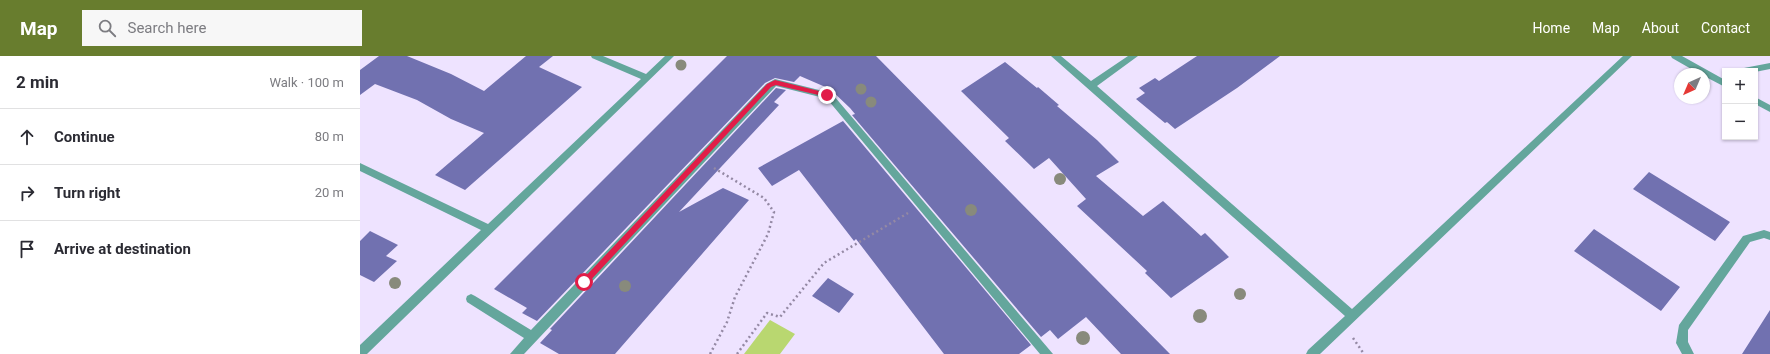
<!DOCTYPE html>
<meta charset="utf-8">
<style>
body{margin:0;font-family:Roboto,sans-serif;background:#f7f7f7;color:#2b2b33}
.controls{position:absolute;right:12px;top:12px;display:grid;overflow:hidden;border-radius:0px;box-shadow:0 1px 3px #0004}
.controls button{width:36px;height:36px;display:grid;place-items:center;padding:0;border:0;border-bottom:1px solid #e1e1e2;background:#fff;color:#2b2b33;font:20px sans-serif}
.compass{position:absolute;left:1314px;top:12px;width:36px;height:36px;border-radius:50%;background:#fff;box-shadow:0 1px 3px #0004;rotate:224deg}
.stop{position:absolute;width:12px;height:12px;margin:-9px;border:3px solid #e11d48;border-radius:50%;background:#fff}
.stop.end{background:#e11d48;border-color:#fff;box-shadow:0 1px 4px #0008}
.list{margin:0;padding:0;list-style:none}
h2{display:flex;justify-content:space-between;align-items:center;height:52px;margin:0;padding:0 16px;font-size:17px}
h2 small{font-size:13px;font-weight:400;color:#7c7c81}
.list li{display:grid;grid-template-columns:26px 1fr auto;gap:12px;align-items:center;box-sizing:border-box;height:56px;padding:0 16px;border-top:1px solid #e1e1e2}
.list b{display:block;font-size:15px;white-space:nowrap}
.list em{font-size:13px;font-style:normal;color:#7c7c81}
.icon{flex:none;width:22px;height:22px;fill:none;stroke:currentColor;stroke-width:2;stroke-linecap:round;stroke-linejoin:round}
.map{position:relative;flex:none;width:1410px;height:298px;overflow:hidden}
header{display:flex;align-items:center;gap:24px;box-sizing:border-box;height:56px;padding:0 20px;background:#687d2e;color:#fff}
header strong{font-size:19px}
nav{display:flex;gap:22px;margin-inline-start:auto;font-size:14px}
.search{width:280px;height:36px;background:#f7f7f7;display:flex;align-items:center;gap:10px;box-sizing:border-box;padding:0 14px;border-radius:0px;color:#7c7c81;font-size:15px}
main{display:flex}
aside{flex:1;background:#fff}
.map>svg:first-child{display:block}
.green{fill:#b9d770}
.building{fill:#7171b0}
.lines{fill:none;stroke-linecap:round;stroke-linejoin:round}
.path{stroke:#9489a4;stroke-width:2.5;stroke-dasharray:2 3;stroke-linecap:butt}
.minor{fill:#64a69c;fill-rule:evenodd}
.tree{fill:#888a7c}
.route{fill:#e11d48}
</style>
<header>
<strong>Map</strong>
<div class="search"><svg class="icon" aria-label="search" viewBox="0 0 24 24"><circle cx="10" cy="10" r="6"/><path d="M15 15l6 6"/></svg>Search here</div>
<nav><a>Home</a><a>Map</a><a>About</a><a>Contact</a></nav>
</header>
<main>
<aside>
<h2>2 min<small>Walk · 100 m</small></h2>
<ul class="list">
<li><svg class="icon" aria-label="ahead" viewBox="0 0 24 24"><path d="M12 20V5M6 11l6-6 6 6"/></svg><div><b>Continue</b></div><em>80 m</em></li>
<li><svg class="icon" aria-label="right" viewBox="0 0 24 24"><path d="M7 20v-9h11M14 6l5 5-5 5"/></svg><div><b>Turn right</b></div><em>20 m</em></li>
<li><svg class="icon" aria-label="arrive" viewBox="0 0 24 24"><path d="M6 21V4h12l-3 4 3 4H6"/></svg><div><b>Arrive at destination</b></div></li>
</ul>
</aside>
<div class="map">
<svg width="1410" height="298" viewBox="0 0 1410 298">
<rect width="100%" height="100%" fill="#eee3ff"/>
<path class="green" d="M410,264L435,278L420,298H384Z"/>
<path class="building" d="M19,0H47L91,18L124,35L166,0H193L179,11L222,31L105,134L75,119L124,77L91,63L57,44L15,28L0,39V14Z
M367,0H516L810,298H761L726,261L698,283L690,274L681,281L492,59L495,58L490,52L470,33L440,20L434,26L415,22L405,27L177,265L162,257L167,252L134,233Z
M837,0H920L877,32L815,73L807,66L805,67L776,43L785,37L779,32L795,22L799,25Z
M645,6L677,32L678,31L699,49L697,50L737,84L759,106L736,120L783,160L803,145L841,180L845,177L869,201L811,242L785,217L787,215L717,150L726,143L689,102L674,113L645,85L649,82L601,35Z
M416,32L426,34L414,46L419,49L319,156L363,132L389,144L255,298H199L180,287L192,274L190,273Z
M483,65L671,289L659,298H584L496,183L494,185L439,114L412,130L398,112Z
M1289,116L1370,166L1355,185L1273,133Z
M1234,173L1320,231L1301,255L1214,195Z
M10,175L38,189L26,200L37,205L14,226L0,219V185Z
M468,222L494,238L479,257L452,240Z
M1410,254V298H1382Z"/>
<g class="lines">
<path class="path" d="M993,282L1004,298
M350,298L367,266L375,241L408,178L414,156L404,142L354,112
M377,298L407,257L420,261L464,207L548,157"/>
<path class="minor" d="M231,0H243L286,18L305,0H314L7,298H0V289L121,174L0,115V107L128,168L281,23L232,2Z
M691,0H701L731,25L768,0H778L737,30L992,253L1263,0H1272L960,298H946L948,294L985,260Z
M1311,0H1322L1365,24V31L1344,20V18H1340L1312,2Z
M1410,7V13L1395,16L1380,15L1384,12Z
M415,23L467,36L474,40L693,298H680L468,44L464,42L416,30L164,298H150L164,282L107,246L106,243L107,240L111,238L115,240L171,274L406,28Z
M1395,41L1410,49V56L1395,48Z
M1404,174L1410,176V184L1404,182L1390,186L1328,274V286L1334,298H1322L1316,287L1319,269L1383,180Z"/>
</g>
<g class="tree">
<circle cx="321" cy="9" r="5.5"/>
<circle cx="501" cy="33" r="5.5"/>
<circle cx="511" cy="46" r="5.5"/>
<circle cx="700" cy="123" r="6"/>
<circle cx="611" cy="154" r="6"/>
<circle cx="35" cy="227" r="6"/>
<circle cx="265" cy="230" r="6"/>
<circle cx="880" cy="238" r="6"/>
<circle cx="840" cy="260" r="7"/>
<circle cx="723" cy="282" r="7"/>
</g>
<path class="route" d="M415,24L467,37L470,39L467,41L416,29L411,31L227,228H222V224L407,28Z"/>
</svg>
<div class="controls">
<button>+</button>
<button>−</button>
</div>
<svg class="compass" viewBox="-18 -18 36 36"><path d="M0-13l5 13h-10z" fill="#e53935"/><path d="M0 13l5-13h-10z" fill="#7c7c81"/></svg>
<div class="stop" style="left:224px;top:226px"></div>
<div class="stop end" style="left:467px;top:39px"></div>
</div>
</main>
